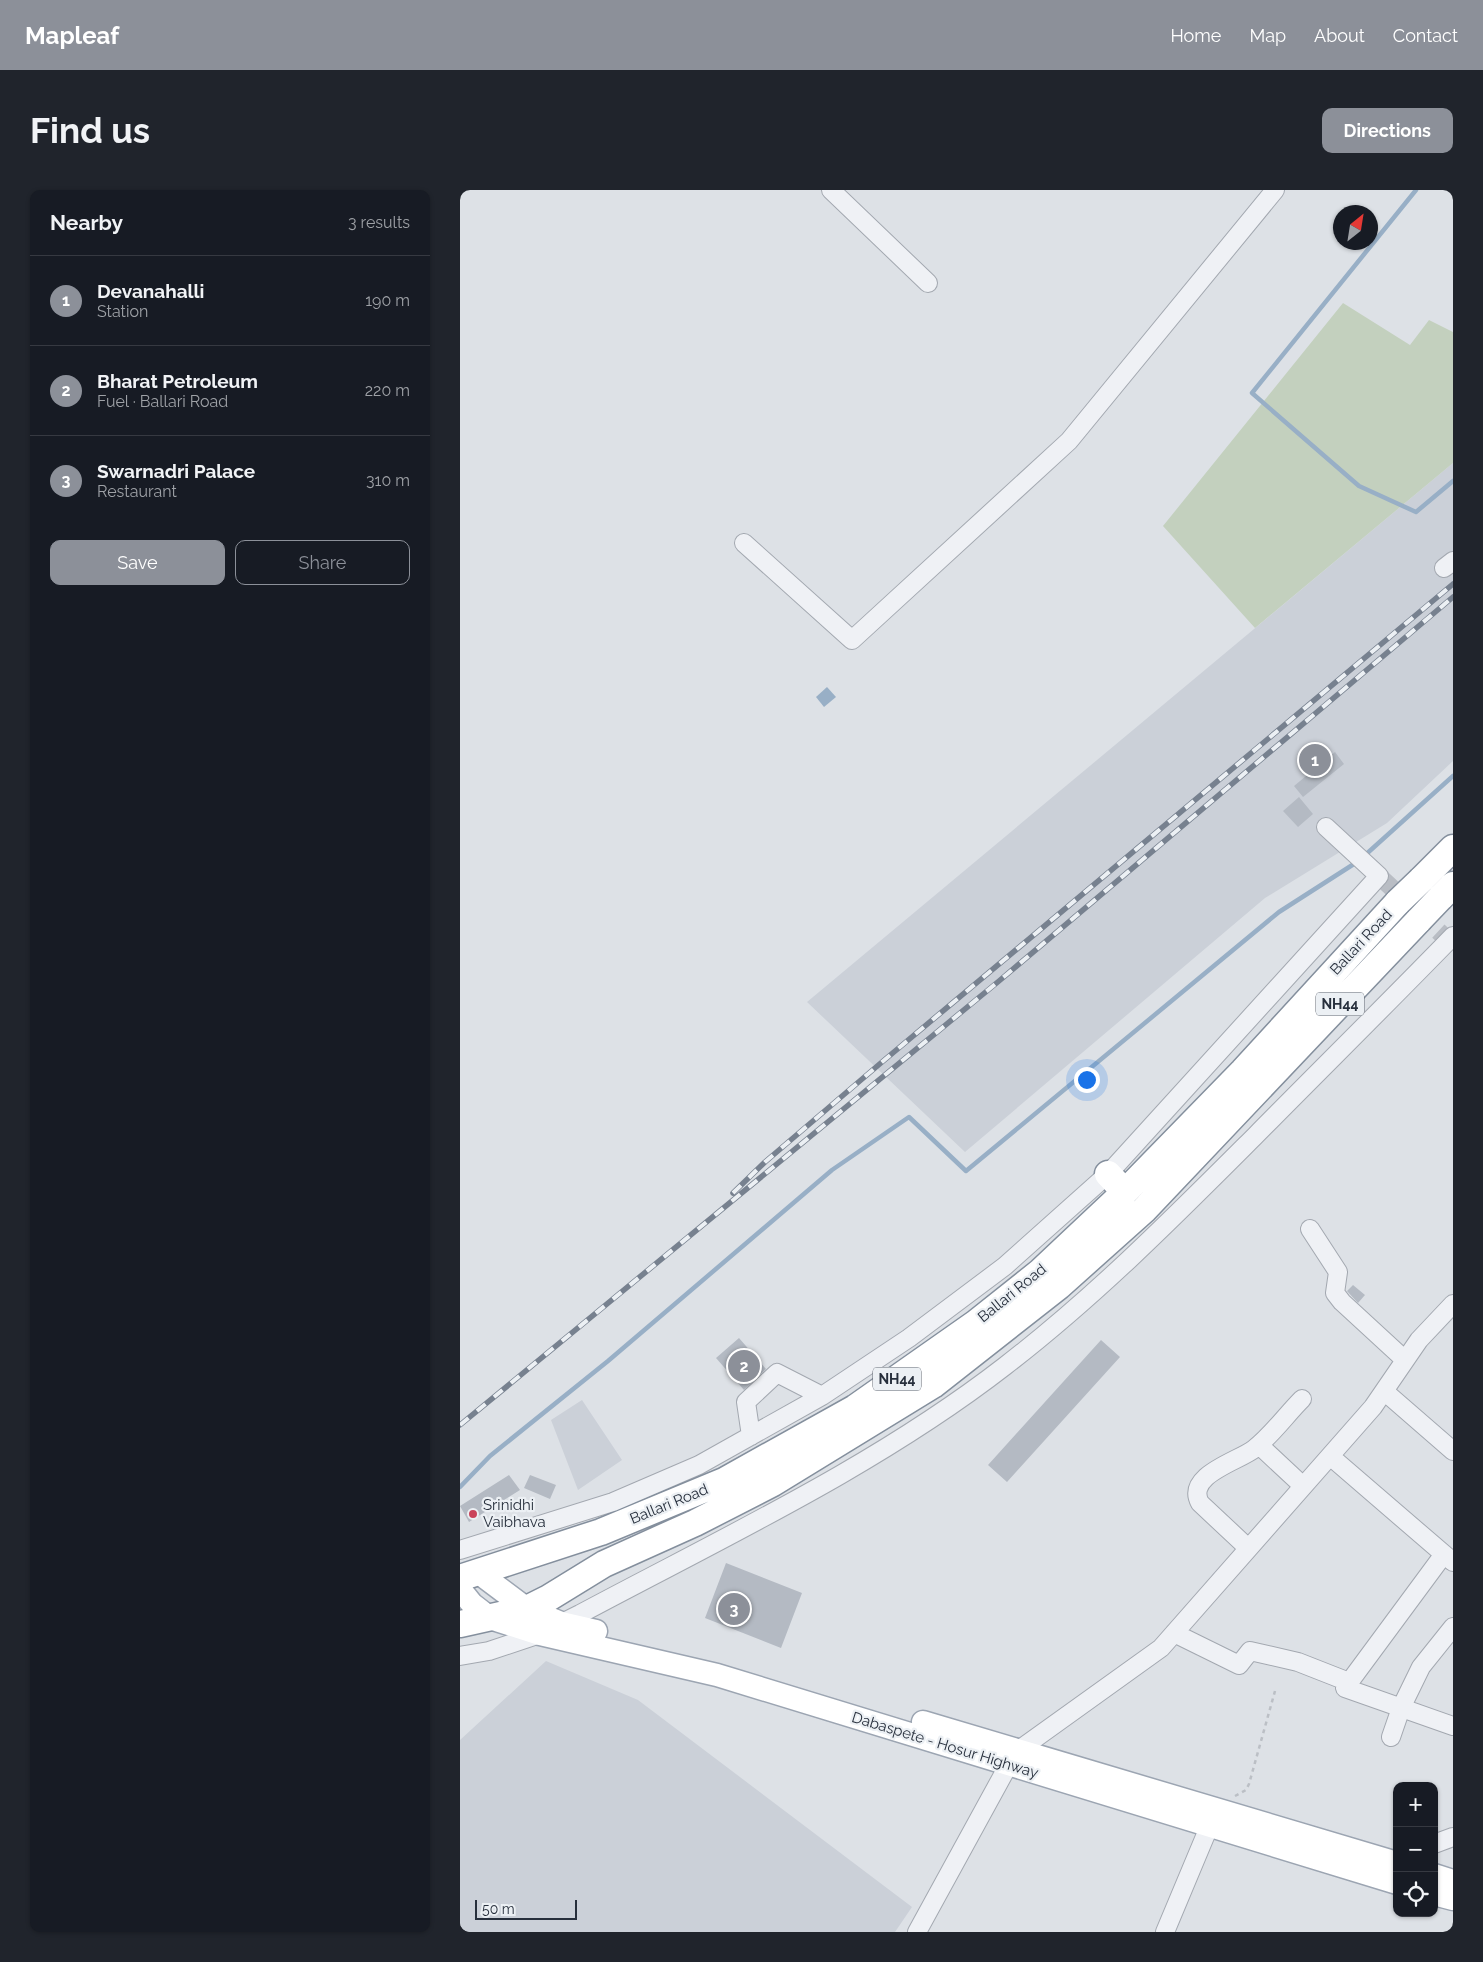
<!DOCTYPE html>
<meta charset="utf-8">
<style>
body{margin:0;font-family:Raleway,sans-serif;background:#20242c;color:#f1f3f6}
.controls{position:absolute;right:15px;bottom:15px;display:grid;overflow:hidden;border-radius:10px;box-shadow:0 1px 4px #0004}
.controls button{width:45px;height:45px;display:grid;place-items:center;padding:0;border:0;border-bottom:1px solid #363941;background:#171b24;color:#f1f3f6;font:25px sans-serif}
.compass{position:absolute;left:873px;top:15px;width:45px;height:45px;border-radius:50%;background:#171b24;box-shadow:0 1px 4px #0004;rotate:30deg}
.scale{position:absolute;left:15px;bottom:12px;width:102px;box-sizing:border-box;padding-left:5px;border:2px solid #272f3c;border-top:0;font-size:14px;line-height:18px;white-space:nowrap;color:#272f3c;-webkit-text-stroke:4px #ecf0f4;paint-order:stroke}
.you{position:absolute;left:626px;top:889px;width:18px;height:18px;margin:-12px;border:4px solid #fff;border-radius:50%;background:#1a73e8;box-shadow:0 0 0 8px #1a73e833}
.badge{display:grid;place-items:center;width:32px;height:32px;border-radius:50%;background:#8c9099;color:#fff;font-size:16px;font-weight:700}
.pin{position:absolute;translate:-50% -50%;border:2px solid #fff;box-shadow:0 1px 5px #0006}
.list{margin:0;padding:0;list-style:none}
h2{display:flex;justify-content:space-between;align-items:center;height:65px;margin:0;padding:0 20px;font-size:21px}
h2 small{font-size:16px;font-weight:400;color:#9ea1a6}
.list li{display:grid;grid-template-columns:32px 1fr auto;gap:15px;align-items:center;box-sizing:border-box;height:90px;padding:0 20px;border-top:1px solid #363941}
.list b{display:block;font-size:19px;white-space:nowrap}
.list p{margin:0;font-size:16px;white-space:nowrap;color:#9ea1a6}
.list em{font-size:16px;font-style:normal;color:#9ea1a6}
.actions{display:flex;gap:10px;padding:15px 20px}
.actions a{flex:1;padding:11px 0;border:1px solid #8c9099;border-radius:10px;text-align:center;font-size:18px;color:#8c9099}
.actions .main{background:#8c9099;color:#fff}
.icon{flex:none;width:28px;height:28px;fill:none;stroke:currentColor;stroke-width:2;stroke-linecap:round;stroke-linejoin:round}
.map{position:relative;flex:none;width:993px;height:1742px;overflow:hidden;border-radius:10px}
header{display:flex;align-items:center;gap:30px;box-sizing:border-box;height:70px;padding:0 25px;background:#8c9099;color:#fff}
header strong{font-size:24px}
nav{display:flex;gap:28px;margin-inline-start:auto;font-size:18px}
.intro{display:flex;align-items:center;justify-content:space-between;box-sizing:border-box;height:120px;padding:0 30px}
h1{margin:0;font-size:35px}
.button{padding:12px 22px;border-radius:10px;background:#8c9099;color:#fff;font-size:18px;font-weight:700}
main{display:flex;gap:30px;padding:0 30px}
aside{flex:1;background:#171b24;border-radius:10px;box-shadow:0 1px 4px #0004}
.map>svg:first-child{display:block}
.built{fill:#cbd0d8}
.green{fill:#c3d0be}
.water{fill:#98afc6}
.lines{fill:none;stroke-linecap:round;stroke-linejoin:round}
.stream{stroke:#98afc6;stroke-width:4.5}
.building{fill:#b4bac3}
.minor-tunnel{stroke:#b9bdc4;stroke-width:18;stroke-dasharray:18 9;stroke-linecap:butt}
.minor-casing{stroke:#a3a8b0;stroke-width:20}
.major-casing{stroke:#9ca5b2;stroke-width:25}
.highway-casing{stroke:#848f9d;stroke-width:29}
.path{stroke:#bbbfc5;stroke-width:2.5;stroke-dasharray:4 4;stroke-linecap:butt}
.minor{stroke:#eff1f5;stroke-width:18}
.major{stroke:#fff;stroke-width:22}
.highway{stroke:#fff;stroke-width:26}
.rail-casing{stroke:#77818f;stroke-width:5.5}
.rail{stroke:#ecf0f4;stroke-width:4;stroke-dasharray:11;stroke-linecap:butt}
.highway-bridge-casing{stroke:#848f9d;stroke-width:29;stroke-linecap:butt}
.highway-bridge{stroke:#fff;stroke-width:26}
.poi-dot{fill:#ca435a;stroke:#ecf0f4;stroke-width:2}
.labels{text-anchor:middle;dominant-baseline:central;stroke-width:4.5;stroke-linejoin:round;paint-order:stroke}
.shield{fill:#ecf0f4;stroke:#626973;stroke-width:1}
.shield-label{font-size:14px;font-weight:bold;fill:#272f3c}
.street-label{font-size:15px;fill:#272f3c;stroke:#ecf0f4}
.poi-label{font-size:15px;fill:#272f3c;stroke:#ecf0f4;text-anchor:start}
</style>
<header>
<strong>Mapleaf</strong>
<nav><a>Home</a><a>Map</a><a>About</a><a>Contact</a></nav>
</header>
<div class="intro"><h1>Find us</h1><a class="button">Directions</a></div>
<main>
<aside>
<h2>Nearby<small>3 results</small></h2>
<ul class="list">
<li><span class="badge">1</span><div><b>Devanahalli</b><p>Station</p></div><em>190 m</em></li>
<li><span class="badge">2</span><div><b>Bharat Petroleum</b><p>Fuel · Ballari Road</p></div><em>220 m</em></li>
<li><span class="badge">3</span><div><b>Swarnadri Palace</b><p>Restaurant</p></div><em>310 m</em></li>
</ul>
<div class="actions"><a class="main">Save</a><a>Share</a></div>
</aside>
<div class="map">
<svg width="993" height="1742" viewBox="0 0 993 1742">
<rect width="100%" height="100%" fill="#dde1e6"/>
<path class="built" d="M993,273V571L927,633L805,708L505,962L347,812Z
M122,1210L162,1270L118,1300L91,1230Z
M86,1471L178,1510L452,1717L435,1742H0V1550Z"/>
<path class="green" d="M883,113L950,155L969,130L993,142V273L795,438L703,336Z"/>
<path class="water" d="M367,497L376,507L364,517L356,507Z"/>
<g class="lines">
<path class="stream" d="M956,0L792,203L899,296L956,322L993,291
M903,667L993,586
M0,1297L30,1266L148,1171L372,980L449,927L506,981L819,722L897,672"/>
</g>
<path class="building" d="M875,562L884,574L843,607L834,596Z
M839,607L853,624L838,637L823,621Z
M893,1095L905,1105L898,1113L887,1101Z
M279,1148L306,1179L284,1200L256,1168Z
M641,1150L660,1167L547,1292L528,1275Z
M49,1285L60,1300L9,1332L0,1316Z
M70,1285L96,1295L90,1309L64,1298Z
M266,1373L342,1403L321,1458L245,1428Z"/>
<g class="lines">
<path class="minor-tunnel" d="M919,686L989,751"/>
<g class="minor-casing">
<path id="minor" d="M371,0L468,93
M284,353L392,450L609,251L815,0
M984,378L993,371
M850,1039L878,1082L875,1103L882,1112L945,1170
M924,1201L993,1261
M291,1246L286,1212L317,1183L362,1206
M799,1255L843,1296
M870,1266L993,1372
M788,1358L740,1313C725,1285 779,1271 794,1259C812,1245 826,1225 842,1209
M0,1360L153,1312L239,1275L362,1206L449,1148L545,1076L648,984L919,686L866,637
M984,1364L885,1498L993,1536
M714,1443L779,1475L790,1461L838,1472L889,1492
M0,1466L29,1461L80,1444L120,1424C264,1347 416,1276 545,1176C636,1106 716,1025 796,945C862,878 928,813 993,746
M931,1547L941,1518L961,1477L993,1437
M974,1654L993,1647
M457,1742L549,1574L559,1560L701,1458L913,1217L959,1150L993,1114
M705,1742L749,1637"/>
</g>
<g class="major-casing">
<path id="major" d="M19,1383L67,1419L101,1433L136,1441
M0,1399L12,1414L30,1428L80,1444L257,1485L937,1693
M463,1532L937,1673
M974,1685L993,1691
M974,1704L993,1709"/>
</g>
<g class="highway-casing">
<path id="highway" d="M961,690L993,658
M980,708L993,695
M648,984L665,1002
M0,1388L141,1342L264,1291L395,1218L516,1133L580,1082L665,1002L783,881L938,712
M0,1434L67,1419L87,1409L144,1374L235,1333L313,1293L473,1195L599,1096L684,1020L959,730"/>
</g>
<path class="path" d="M775,1606L786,1600L789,1594L815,1501"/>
<use href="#minor" class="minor"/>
<use href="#major" class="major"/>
<use href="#highway" class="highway"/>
<g class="rail-casing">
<path id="rail" d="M273,1003L305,972L422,872L993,394
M0,1235L539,791L993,407"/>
</g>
<use href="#rail" class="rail"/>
<g class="highway-bridge-casing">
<path id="highway-bridge" d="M938,712L961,690
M959,730L980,708"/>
</g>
<use href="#highway-bridge" class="highway-bridge"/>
</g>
<circle class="poi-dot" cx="13" cy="1324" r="5"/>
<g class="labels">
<g class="shield">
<rect x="856" y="802.5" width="48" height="23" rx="4"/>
<rect x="413" y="1177.5" width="48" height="23" rx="4"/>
</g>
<g class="shield-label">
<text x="880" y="814">NH44</text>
<text x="437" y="1189">NH44</text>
</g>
<g class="street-label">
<text transform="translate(901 752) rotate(-47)">Ballari Road</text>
<text transform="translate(552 1103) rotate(-39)">Ballari Road</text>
<text transform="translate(209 1314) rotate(-22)">Ballari Road</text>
<text transform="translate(485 1555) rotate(17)">Dabaspete - Hosur Highway</text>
</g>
<g class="poi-label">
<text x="23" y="1315">Srinidhi<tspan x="23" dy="17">Vaibhava</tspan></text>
</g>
</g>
</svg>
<div class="controls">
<button>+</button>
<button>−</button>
<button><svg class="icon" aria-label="locate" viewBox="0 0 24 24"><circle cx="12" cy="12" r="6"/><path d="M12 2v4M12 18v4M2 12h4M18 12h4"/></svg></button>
</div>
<svg class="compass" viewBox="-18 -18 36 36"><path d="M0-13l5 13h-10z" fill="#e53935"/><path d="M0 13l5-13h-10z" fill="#9ea1a6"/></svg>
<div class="scale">50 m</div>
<div class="you"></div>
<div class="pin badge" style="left:855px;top:570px">1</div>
<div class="pin badge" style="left:284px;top:1176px">2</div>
<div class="pin badge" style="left:274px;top:1419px">3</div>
</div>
</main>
